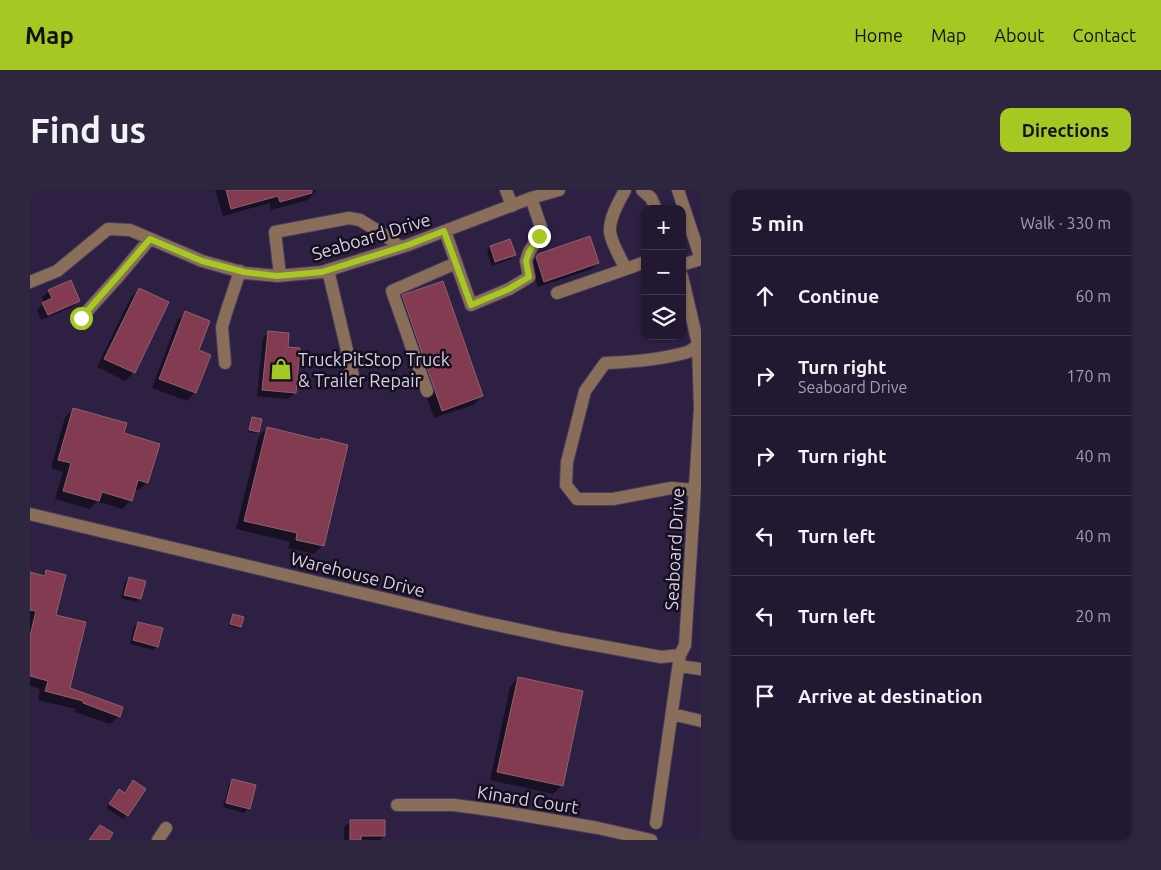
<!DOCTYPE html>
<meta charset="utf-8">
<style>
body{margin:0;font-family:Ubuntu,sans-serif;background:#2e253e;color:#f1f3f6}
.controls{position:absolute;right:15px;top:15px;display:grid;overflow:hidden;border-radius:10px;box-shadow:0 1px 4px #0004}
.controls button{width:45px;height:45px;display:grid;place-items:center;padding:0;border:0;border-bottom:1px solid #3f374d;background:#221832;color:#f1f3f6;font:25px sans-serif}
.stop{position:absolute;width:15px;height:15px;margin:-11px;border:4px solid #a5c823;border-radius:50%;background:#fff}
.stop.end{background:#a5c823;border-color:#fff;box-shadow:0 1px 5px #0008}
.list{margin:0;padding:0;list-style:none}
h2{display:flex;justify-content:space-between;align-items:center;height:65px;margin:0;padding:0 20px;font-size:21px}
h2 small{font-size:16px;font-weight:400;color:#a2a0ac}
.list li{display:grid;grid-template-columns:32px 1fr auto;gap:15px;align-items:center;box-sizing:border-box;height:80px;padding:0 20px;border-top:1px solid #3f374d}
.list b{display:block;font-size:19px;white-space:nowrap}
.list p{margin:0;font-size:16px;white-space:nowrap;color:#a2a0ac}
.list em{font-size:16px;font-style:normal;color:#a2a0ac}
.icon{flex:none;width:28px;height:28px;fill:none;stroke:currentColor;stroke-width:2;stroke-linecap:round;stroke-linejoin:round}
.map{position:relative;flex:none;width:671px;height:650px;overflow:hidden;border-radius:10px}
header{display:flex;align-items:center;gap:30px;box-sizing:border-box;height:70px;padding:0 25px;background:#a5c823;color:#111}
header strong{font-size:24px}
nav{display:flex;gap:28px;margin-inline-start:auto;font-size:18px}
.intro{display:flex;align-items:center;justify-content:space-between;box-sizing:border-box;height:120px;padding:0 30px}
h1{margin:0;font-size:35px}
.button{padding:12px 22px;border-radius:10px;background:#a5c823;color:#111;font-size:18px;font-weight:700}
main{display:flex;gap:30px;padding:0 30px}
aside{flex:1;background:#221832;border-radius:10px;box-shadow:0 1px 4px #0004}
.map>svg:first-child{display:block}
.shadow{fill:#0007}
.building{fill:#833b52;stroke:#8f616d}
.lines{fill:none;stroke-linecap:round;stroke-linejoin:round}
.minor-casing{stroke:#493c5c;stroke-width:14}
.minor{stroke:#896f59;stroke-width:12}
.route{stroke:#a5c823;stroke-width:6}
.labels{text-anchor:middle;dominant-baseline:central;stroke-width:5;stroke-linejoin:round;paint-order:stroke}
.street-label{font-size:18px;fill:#d7cfe5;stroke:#140e1d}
.poi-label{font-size:18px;fill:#d7cfe5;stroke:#140e1d;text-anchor:start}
</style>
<header>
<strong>Map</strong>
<nav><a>Home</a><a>Map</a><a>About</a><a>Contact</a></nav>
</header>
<div class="intro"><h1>Find us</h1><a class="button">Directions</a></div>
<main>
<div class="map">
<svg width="671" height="650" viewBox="0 0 671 650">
<rect width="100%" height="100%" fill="#2e2042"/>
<path class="shadow" d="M185,0H286V1L278,10L241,20L240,13L193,26Z
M460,57L485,65L481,69L462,76L457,61Z
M508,65L568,73L562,79L508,97L500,74Z
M109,99L137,113L103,183L95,191L67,177L101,107Z
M19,101L48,111L42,117L11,130L7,120L14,112L12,107Z
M373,106L452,206L443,215L404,228L365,115Z
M156,122L168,161L165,202L157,211L122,198L147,131Z
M239,142L264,203L258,209L227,206L233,148Z
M44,219L92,244L117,292L109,300L104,299L101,310L92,319L67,311L60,319L25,309L33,282L21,278L35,227Z
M223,228L231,230L228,242L226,243L218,242L221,230Z
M237,238L292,356L284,364L258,358L260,352L206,339L229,246Z
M16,382L39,499L89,526L80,534L45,522L46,519L8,510L10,499L0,496V423L2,413L0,412V383L12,386Z
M99,388L110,408L106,412L91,408L95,392Z
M203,425L210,437L209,438L199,436L202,427Z
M108,433L127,456L123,460L100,454L104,437Z
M488,488L532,595L523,604L460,590L480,497Z
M203,590L225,596L218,619L214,623L193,617L199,594Z
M103,592L97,625L93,629L76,618L85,604H94Z
M321,631L354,646L350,650H314V637Z"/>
<path class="building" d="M196,0H282V3L250,12L248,6L201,19Z
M560,46L569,73L514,92L506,67L508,64Z
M480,49L486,65L465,72L460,56Z
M41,90L50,111L18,125L12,113L22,108L18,100Z
M413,91L453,206L412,221L372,105Z
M109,98L139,112L105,183L74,169Z
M155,121L180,131L169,160L181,165L166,203L129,189Z
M238,141L259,143L258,157L270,158L266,203L232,200Z
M43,218L97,233L94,243L130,254L118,293L108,290L102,311L72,302L69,311L33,301L41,273L28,270Z
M222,227L232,229L229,242L219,240Z
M237,237L290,250L291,248L318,255L294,356L266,350L267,343L214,331Z
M16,380L36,385L26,425L56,432L40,498L93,517L90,527L53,513V511L15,501L18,491L0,486V446L6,421L0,420V382L15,386Z
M99,387L116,391L111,409L94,405Z
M203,424L214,427L211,437L200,434Z
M108,432L133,438L128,457L103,450Z
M488,487L553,501L533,596L467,582Z
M202,589L226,595L220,619L196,613Z
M103,590L116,599L98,626L79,614L89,599L95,603Z
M320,630H355V646H331V650H320Z
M70,635L83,643L79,650H59Z"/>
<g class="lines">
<g class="minor-casing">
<path id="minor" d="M476,0L482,16
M595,0C589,12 579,28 580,42C582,55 590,67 596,79L615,72
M612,0L621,8L626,19
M648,0L671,69
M415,41L441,115L479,99L499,87L496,71L499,62L509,46L511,37L501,8
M652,75L671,69
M298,80L324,190
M250,85L245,42L319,28L330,30L353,44L370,57
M0,92L27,81L78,39L100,40L172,71L215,83L247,86L292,82L378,55L501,8L529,0
M527,103L596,79
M51,128L88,87L120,49
M195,173L192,137L196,123L210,81
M397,201L362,101L426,73
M665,300L641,298L583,309H547L536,295L537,272L555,201L575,173C603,172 630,170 658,162C663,160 666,155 671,154
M0,324L448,431L532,449L631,467L650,465
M649,476L671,479
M642,524L671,531
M367,615H424L468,621L568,638L621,650
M626,633L650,465L655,455L670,218L668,154L652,86
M128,650L136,638"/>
</g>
<use href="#minor" class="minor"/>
</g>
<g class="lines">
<path class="route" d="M51,128L88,86L120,49L172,71L214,82L247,86L292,82L378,55L414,41L441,115L479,99L499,87L496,71L499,62L509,46"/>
</g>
<defs>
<g id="shop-bare" transform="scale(1.725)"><path d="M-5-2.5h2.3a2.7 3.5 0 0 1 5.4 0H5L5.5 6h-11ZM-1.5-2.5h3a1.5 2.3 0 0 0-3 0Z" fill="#a5c823" stroke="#140e1d" stroke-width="2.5" paint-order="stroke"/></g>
</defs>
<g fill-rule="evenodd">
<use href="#shop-bare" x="251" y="179"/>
</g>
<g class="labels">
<g class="street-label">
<text transform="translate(341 46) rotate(-17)">Seaboard Drive</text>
<text transform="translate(644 359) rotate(-87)">Seaboard Drive</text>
<text transform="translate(328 384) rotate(14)">Warehouse Drive</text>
<text transform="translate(498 609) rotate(9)">Kinard Court</text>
</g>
<g class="poi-label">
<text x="268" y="169">TruckPitStop Truck<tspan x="268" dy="21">&amp; Trailer Repair</tspan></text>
</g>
</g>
</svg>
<div class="controls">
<button>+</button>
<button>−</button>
<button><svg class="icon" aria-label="layers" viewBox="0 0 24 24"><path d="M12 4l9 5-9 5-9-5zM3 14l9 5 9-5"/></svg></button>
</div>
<div class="stop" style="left:51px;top:128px"></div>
<div class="stop end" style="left:509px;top:46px"></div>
</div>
<aside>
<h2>5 min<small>Walk · 330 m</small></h2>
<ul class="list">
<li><svg class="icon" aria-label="ahead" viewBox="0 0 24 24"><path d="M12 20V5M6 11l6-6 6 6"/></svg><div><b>Continue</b></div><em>60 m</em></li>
<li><svg class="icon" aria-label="right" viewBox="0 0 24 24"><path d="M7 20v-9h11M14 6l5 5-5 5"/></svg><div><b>Turn right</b><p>Seaboard Drive</p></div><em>170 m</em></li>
<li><svg class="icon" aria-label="right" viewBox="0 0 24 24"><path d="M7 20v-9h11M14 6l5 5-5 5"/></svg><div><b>Turn right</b></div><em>40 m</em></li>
<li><svg class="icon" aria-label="left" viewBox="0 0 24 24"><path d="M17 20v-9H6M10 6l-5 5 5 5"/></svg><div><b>Turn left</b></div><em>40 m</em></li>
<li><svg class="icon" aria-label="left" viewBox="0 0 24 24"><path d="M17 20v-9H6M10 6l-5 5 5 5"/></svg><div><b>Turn left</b></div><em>20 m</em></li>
<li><svg class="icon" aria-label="arrive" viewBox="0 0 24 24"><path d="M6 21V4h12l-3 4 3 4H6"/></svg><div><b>Arrive at destination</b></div></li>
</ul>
</aside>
</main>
